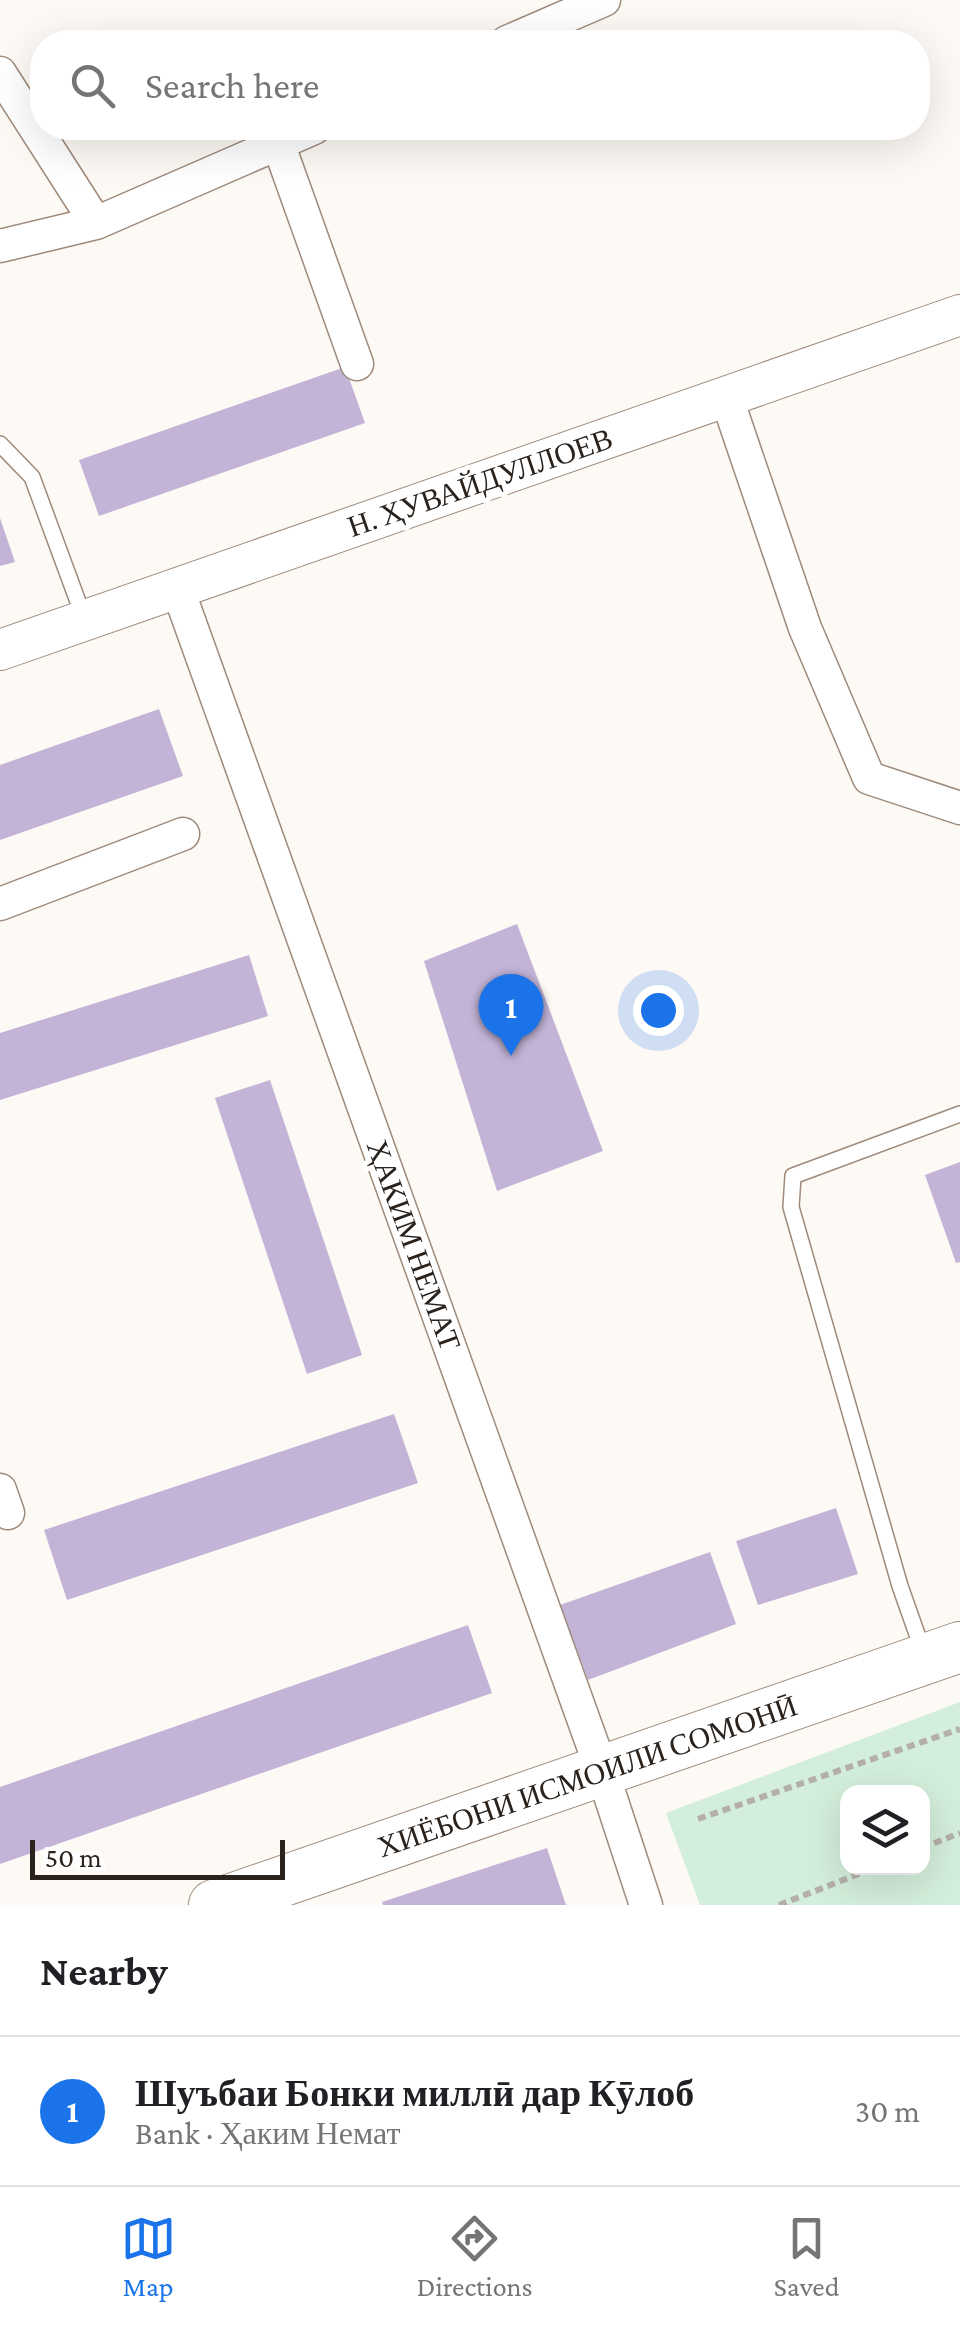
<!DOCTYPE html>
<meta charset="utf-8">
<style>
body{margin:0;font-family:"Crimson Pro",serif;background:#f2f2f2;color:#202124}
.controls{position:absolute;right:30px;bottom:30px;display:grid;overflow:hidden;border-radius:20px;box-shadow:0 10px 40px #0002}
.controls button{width:90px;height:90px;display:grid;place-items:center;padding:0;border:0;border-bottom:2px solid #e0e0e0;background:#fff;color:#202124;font:50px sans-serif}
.scale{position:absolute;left:30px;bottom:25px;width:255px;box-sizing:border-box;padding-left:10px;border:5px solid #2a221c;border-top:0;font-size:28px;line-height:35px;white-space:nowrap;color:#2a221c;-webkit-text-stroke:8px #fff;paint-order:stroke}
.you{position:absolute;left:658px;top:1010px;width:35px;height:35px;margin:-25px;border:8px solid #fff;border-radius:50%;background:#1a73e8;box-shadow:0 0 0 15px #1a73e833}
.badge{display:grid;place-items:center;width:65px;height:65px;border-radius:50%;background:#1a73e8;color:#fff;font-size:32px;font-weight:700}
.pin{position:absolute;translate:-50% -82px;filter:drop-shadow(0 2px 5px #0008)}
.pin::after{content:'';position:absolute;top:52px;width:35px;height:30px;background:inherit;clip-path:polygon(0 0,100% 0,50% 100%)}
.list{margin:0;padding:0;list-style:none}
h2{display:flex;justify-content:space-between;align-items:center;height:130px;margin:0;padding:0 40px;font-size:42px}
h2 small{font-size:32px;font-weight:400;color:#757577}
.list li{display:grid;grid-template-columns:65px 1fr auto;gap:30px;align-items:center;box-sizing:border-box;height:150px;padding:0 40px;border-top:2px solid #e0e0e0}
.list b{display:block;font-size:38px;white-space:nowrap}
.list p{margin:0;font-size:32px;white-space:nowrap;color:#757577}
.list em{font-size:32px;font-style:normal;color:#757577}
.icon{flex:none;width:55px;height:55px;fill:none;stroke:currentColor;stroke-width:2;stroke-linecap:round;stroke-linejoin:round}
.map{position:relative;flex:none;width:960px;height:1905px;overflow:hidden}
.search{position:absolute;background:#fff;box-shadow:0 10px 40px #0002;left:30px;right:30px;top:30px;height:110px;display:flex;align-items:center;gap:25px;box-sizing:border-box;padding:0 35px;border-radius:40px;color:#757577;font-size:38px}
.sheet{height:280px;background:#fff}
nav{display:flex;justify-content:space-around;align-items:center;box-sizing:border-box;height:140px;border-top:2px solid #e0e0e0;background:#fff;font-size:28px;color:#757577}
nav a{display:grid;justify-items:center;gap:5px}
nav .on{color:#1a73e8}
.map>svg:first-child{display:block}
.green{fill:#d3eeda;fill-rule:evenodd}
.building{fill:#c3b4d7}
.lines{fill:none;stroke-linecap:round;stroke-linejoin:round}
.service-casing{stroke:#9e8a7a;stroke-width:18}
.minor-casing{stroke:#9e8a7a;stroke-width:35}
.tertiary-casing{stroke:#9e8a7a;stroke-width:42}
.primary-casing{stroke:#9e8a7a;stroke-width:52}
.path{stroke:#b4afaa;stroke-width:6;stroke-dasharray:8 5;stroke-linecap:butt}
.service{stroke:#fff;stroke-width:15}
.minor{stroke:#fff;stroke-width:32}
.tertiary{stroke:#fff;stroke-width:40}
.primary{stroke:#fff;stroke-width:50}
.labels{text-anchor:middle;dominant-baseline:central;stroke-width:10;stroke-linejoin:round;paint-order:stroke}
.street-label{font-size:30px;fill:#2a221c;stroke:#fff}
</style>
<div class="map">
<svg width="960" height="1905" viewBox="0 0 960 1905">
<rect width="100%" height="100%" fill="#fdf9f5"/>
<path class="green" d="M960,1702V1905H700L666,1813ZM848,1792H922V1868H848Z"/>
<path class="building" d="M345,367L365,423L99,516L79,460Z
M0,518L15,562L0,566Z
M159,709L183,776L0,840V765Z
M517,924L603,1151L497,1191L424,961Z
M249,955L268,1016L0,1100V1033Z
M270,1080L362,1355L307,1374L215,1098Z
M960,1162V1262L956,1263L925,1175Z
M394,1414L418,1483L67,1600L44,1530Z
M836,1508L858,1574L758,1605L736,1541Z
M710,1552L736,1624L588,1680L560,1605Z
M468,1625L492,1693L0,1864V1787Z
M547,1848L566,1905H383L382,1902Z"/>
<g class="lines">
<g class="service-casing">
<path id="service" d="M0,444L32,477L84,618
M924,1654L900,1586L791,1207L793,1176L960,1114"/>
</g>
<g class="minor-casing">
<path id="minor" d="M507,42L604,0
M0,73L96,223
M278,143L357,364
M0,246L96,223L314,128
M726,396L805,628L869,778L960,808
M177,587L602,1771L646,1905
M0,904L183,834
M0,1490L8,1513"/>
</g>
<g class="tertiary-casing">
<path id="tertiary" d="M0,650L960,315"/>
</g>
<g class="primary-casing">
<path id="primary" d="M214,1905L960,1647"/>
</g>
<path class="path" d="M698,1819L960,1729
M922,1848L960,1833
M779,1905L874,1868"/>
<use href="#service" class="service"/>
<use href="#minor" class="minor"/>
<use href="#tertiary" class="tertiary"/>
<use href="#primary" class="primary"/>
</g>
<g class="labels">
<g class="street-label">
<text transform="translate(480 482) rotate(-19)">Н. ҲУВАЙДУЛЛОЕВ</text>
<text transform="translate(414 1245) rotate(70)">ҲАКИМ НЕМАТ</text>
<text transform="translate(587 1776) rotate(-19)">ХИЁБОНИ ИСМОИЛИ СОМОНӢ</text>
</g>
</g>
</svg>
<div class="controls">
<button><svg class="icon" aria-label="layers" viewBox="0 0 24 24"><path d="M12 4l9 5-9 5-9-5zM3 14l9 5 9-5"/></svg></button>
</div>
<div class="scale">50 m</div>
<div class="you"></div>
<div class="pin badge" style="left:511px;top:1056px">1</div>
<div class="search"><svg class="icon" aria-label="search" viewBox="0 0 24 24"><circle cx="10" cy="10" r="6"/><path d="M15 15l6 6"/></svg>Search here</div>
</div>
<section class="sheet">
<h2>Nearby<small></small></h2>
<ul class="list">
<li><span class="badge">1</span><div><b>Шуъбаи Бонки миллӣ дар Кӯлоб</b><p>Bank · Ҳаким Немат</p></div><em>30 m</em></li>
</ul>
</section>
<nav>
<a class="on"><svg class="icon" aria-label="map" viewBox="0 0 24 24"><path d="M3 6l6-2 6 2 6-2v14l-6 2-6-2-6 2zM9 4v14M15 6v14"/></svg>Map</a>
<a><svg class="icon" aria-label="directions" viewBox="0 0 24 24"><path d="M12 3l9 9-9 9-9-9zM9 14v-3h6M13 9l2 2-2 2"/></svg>Directions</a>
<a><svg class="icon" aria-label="saved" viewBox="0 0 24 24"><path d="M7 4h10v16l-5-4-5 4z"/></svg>Saved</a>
</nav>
